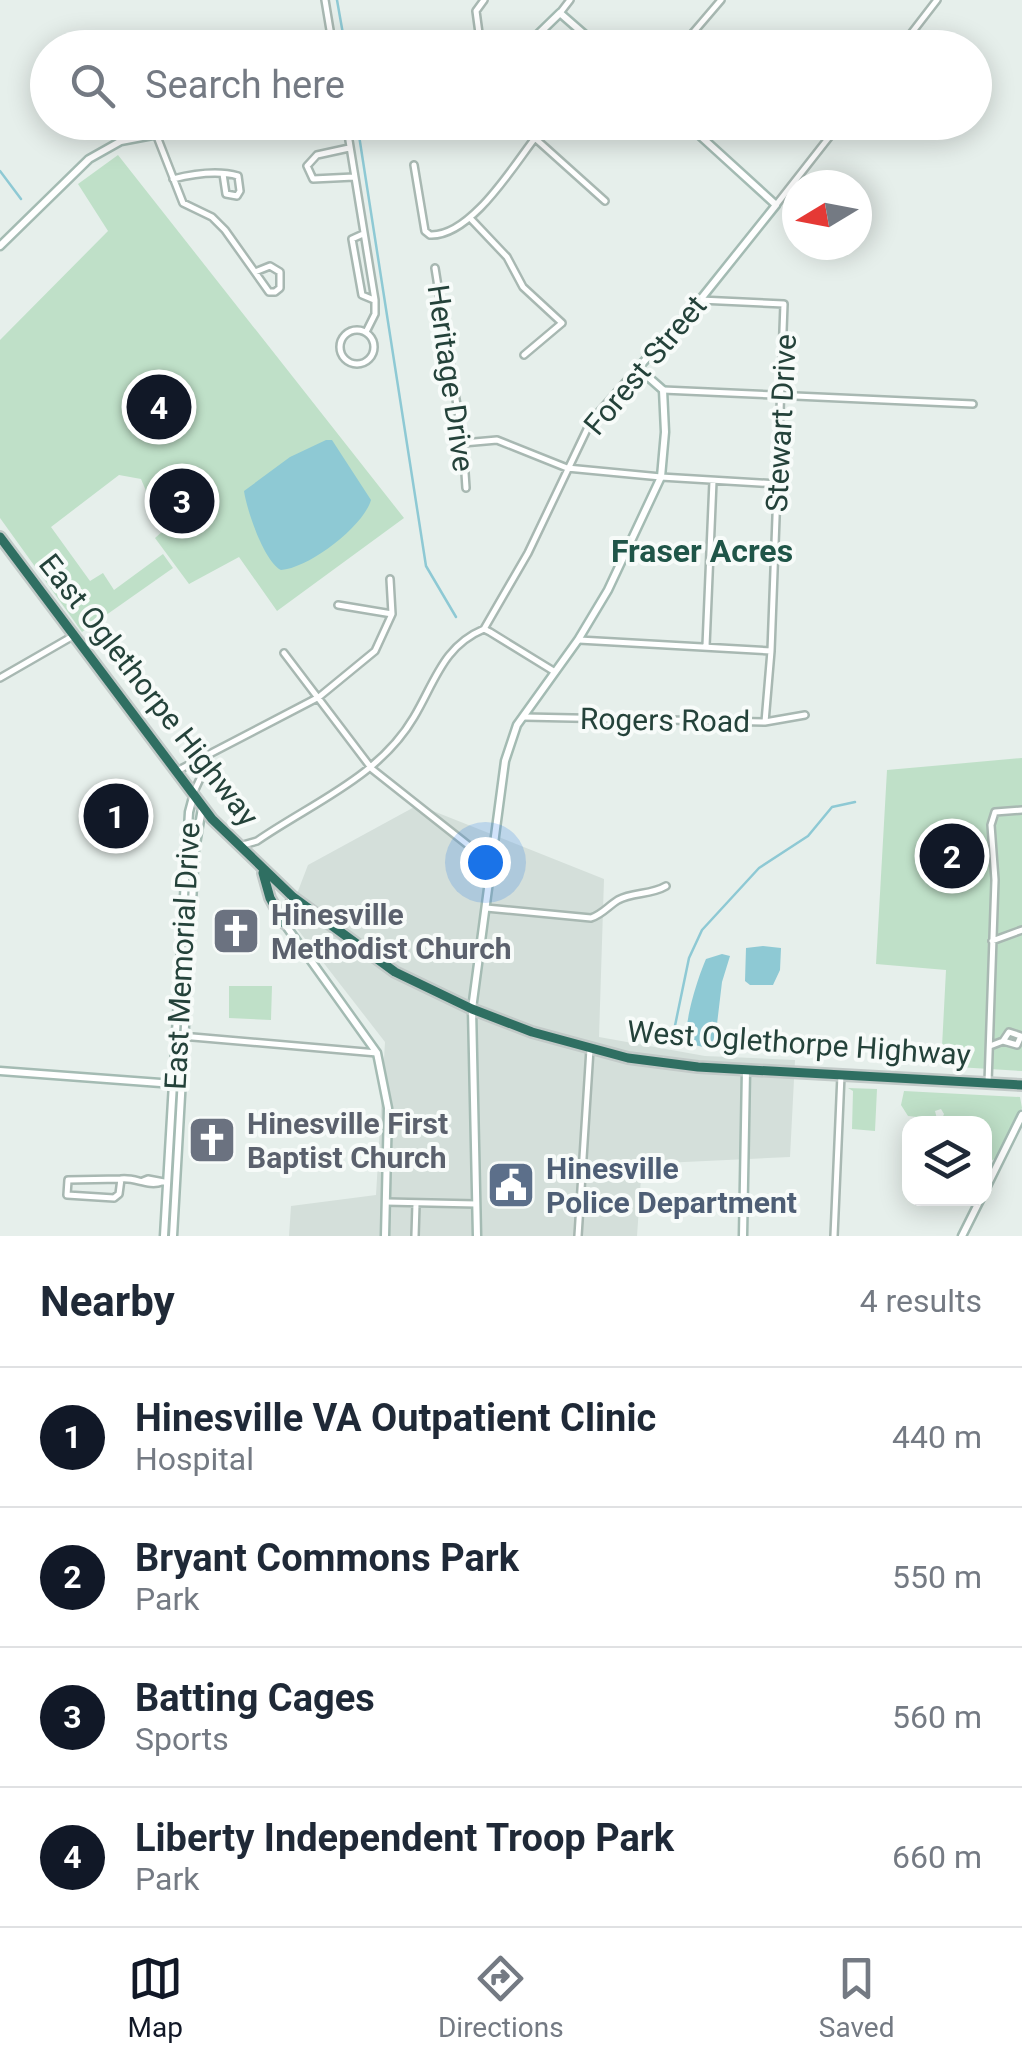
<!DOCTYPE html>
<style>
body{margin:0;font-family:Roboto,sans-serif;background:#f2f2f3;color:#1f2937}
.controls{position:absolute;right:30px;bottom:30px;display:grid;overflow:hidden;border-radius:20px;box-shadow:0 5px 25px #0003}
.controls button{width:90px;height:90px;display:grid;place-items:center;padding:0;border:0;border-bottom:2px solid #e0e1e3;background:#fff;color:#1f2937;font:50px sans-serif}
.compass{position:absolute;left:782px;top:170px;width:90px;height:90px;border-radius:50%;background:#fff;box-shadow:0 5px 25px #0003;rotate:260deg}
.you{position:absolute;left:485px;top:862px;width:35px;height:35px;margin:-25px;border:8px solid #fff;border-radius:50%;background:#1a73e8;box-shadow:0 0 0 15px #1a73e833}
.badge{display:grid;place-items:center;width:65px;height:65px;border-radius:50%;background:#111827;color:#fff;font-size:32px;font-weight:700}
.pin{position:absolute;translate:-50% -50%;border:5px solid #fff;box-shadow:0 2px 10px #0006}
.list{margin:0;padding:0;list-style:none}
h2{display:flex;justify-content:space-between;align-items:center;height:130px;margin:0;padding:0 40px;font-size:42px}
h2 small{font-size:32px;font-weight:400;color:#747a83}
.list li{display:grid;grid-template-columns:65px 1fr auto;gap:30px;align-items:center;box-sizing:border-box;height:140px;padding:0 40px;border-top:2px solid #e0e1e3}
.list b{display:block;font-size:38px;white-space:nowrap}
.list p{margin:0;font-size:32px;white-space:nowrap;color:#747a83}
.list em{font-size:32px;font-style:normal;color:#747a83}
.icon{flex:none;width:55px;height:55px;fill:none;stroke:currentColor;stroke-width:2;stroke-linecap:round;stroke-linejoin:round}
.map{position:relative;flex:none;width:1022px;height:1236px;overflow:hidden}
.search{position:absolute;background:#fff;box-shadow:0 5px 25px #0003;left:30px;right:30px;top:30px;height:110px;display:flex;align-items:center;gap:25px;box-sizing:border-box;padding:0 35px;border-radius:55px;color:#747a83;font-size:38px}
.sheet{height:690px;background:#fff}
nav{display:flex;justify-content:space-around;align-items:center;box-sizing:border-box;height:140px;border-top:2px solid #e0e1e3;background:#fff;font-size:28px;color:#747a83}
nav a{display:grid;justify-items:center;gap:5px}
nav .on{color:#111827}
.map>svg:first-child{display:block}
.built{fill:#d4dfda}
.green{fill:#bfe0c8}
.water{fill:#8ec9d4}
.lines{fill:none;stroke-linecap:round;stroke-linejoin:round}
.stream{stroke:#8ec9d4;stroke-width:2.5}
.street-casing{stroke:#a8b8b2;stroke-width:10}
.secondary-casing{stroke:#a4bbb3;stroke-width:11}
.highway-casing{stroke:#c2cac8;stroke-width:14}
.street{stroke:#fff;stroke-width:5}
.secondary{stroke:#fff;stroke-width:6}
.highway{stroke:#2f6f62;stroke-width:9}
.labels{text-anchor:middle;dominant-baseline:central;stroke-width:8;stroke-linejoin:round;paint-order:stroke}
.street-label{font-size:30px;fill:#24423a;stroke:#f7fbf9}
.worship-label{font-size:30px;font-weight:bold;fill:#5b616d;stroke:#f7fbf9;text-anchor:start}
.service-label{font-size:30px;font-weight:bold;fill:#4e5e75;stroke:#f7fbf9;text-anchor:start}
.neighbourhood-label{font-size:32px;font-weight:bold;fill:#1f5548;stroke:#f7fbf9}
</style>
<div class="map">
<svg width="1022" height="1236" viewBox="0 0 1022 1236">
<rect width="100%" height="100%" fill="#e6efeb"/>
<path class="built" d="M418,805L604,879L599,1037L705,1056L795,1060L790,1157L642,1164L637,1236H289L291,1206L376,1195L385,1042L288,917L308,865Z"/>
<path class="green" d="M118,155L404,518L277,611L239,557L189,584L155,538L163,531L141,479L119,475L51,527L90,581L103,573L114,590L163,554L173,568L82,632L0,518V340L108,231L78,184Z
M1022,758V1071L941,1066L946,970L876,964L887,770Z
M229,986H272L271,1020L229,1018Z
M848,1088L877,1089L875,1131L852,1129L853,1091Z
M904,1091L1020,1097L1022,1108L997,1158L990,1161L985,1159L984,1124L942,1119L944,1114L941,1109L935,1111L937,1119L908,1116L901,1105Z"/>
<path class="water" d="M326,440H332L371,500C363,527 309,568 281,570C264,561 247,511 244,491L290,457Z
M763,946L781,948L780,970L773,985H750L745,981L746,948Z
M722,954L730,956L722,982L715,1041L707,1048L687,1043C683,1024 698,977 706,959Z"/>
<g class="lines">
<path class="stream" d="M337,0L343,34
M345,46V48
M358,129L426,566L456,617
M0,171L21,199
M671,1045L689,958L702,930L759,868L808,836L832,807L855,802"/>
<g class="street-casing">
<path id="street" d="M325,0L333,48
M560,13L570,0
M481,48L476,11L484,0
M680,48L721,0
M900,48L937,0
M346,122L375,300V314L366,332
M517,122L605,201
M156,134L183,203L212,217L225,230L269,292H275L280,288V272L270,266L255,272
M349,148L317,155L307,166L313,179L354,177
M414,165L425,231L430,235C470,237 512,168 535,138
M173,179C193,174 217,170 238,176L240,191L237,196L226,194L223,174
M776,205L841,122
M470,218L507,257L523,287L562,323L524,355
M363,234L352,239L362,295L374,300
M435,268L463,443L466,488
M700,300L784,304L771,651L765,722
M340 347a17 17 0 1 1 34 0a17 17 0 1 1-34 0Z
M663,390L973,404
M463,443L497,440L567,468L661,477L778,484
M338,605L392,614
M484,629L528,553L591,421L638,368
M579,640L771,651
M706,646L713,481
M284,653L372,769L492,864
M0,678L73,636
M524,717L765,722L805,715
M175,772L319,697L375,651L392,614L390,579
M193,794L209,759
M243,845L257,841C312,803 379,777 414,717C435,682 443,646 484,629L490,632L555,672
M486,908L591,918C603,914 608,906 618,900C633,892 651,895 666,886
M992,941L1022,930
M181,1036L377,1053
M990,1046L1003,1041L1017,1045L1021,1036L1009,1032L1003,1041
M988,1083L995,880L991,825L995,812L1022,810
M121,1179L68,1180L67,1195L114,1198L119,1194L121,1179C135,1177 148,1187 162,1182
M143,1181L148,1179L164,1182
M386,1202L476,1204
M415,1236L416,1204
M578,1236L590,1049
M834,1236L841,1075"/>
</g>
<g class="secondary-casing">
<path id="secondary" d="M524,48L560,13L600,48
M349,122H352
M0,246L89,159L121,141L195,127L291,129L339,122
M293,897L284,911V923L377,1053L388,1108L385,1236
M0,1071L174,1084
M984,1192L1022,1115
M164,1236L189,812L193,797
M173,1236L195,850L202,808
M477,1236L472,1009L505,761L517,725L578,640L608,590L661,477L665,432L663,390L638,368L700,300L776,205L685,122
M743,1236L746,1070
M962,1236L981,1198"/>
</g>
<g class="highway-casing">
<path id="highway" d="M0,537L212,819L293,897L395,972L472,1009L532,1032L628,1058L698,1067L1022,1085
M263,873L270,898L284,923"/>
</g>
<use href="#street" class="street"/>
<use href="#secondary" class="secondary"/>
<use href="#highway" class="highway"/>
</g>
<defs>
<g id="church-square" transform="scale(2.5)"><rect x="-9" y="-9" width="18" height="18" rx="4" fill="#6b7280" stroke="#f7fbf9"/><path d="M-1.2-6h2.4v3.5h3.3v2.4h-3.3V6h-2.4V-.1h-3.3v-2.4h3.3Z" fill="#fff"/></g>
<g id="civic-square" transform="scale(2.5)"><rect x="-9" y="-9" width="18" height="18" rx="4" fill="#5c6f8a" stroke="#f7fbf9"/><path d="M-.6-6.5H3V-4.5H.6V-3L4-1V1h2V6H-6V1h2V-1L-.6-3ZM-1.2 2.5V6h2.4V2.5Z" fill="#fff"/></g>
</defs>
<g fill-rule="evenodd">
<use href="#church-square" x="236" y="931"/>
<use href="#church-square" x="212" y="1140"/>
<use href="#civic-square" x="511" y="1185"/>
</g>
<g class="labels">
<g class="street-label">
<text transform="translate(645 365) rotate(-50)">Forest Street</text>
<text transform="translate(451 378) rotate(82)">Heritage Drive</text>
<text transform="translate(781 423) rotate(-87)">Stewart Drive</text>
<text transform="translate(149 690) rotate(52)">East Oglethorpe Highway</text>
<text transform="translate(665 720) rotate(1)">Rogers Road</text>
<text transform="translate(182 956) rotate(-87)">East Memorial Drive</text>
<text transform="translate(799 1043) rotate(4)">West Oglethorpe Highway</text>
</g>
<g class="worship-label">
<text x="271" y="914">Hinesville<tspan x="271" dy="34">Methodist Church</tspan></text>
<text x="247" y="1123">Hinesville First<tspan x="247" dy="34">Baptist Church</tspan></text>
</g>
<g class="service-label">
<text x="546" y="1168">Hinesville<tspan x="546" dy="34">Police Department</tspan></text>
</g>
<g class="neighbourhood-label">
<text x="702" y="551">Fraser Acres</text>
</g>
</g>
</svg>
<div class="controls">
<button><svg class="icon" aria-label="layers" viewBox="0 0 24 24"><path d="M12 4l9 5-9 5-9-5zM3 14l9 5 9-5"/></svg></button>
</div>
<svg class="compass" viewBox="-18 -18 36 36"><path d="M0-13l5 13h-10z" fill="#e53935"/><path d="M0 13l5-13h-10z" fill="#747a83"/></svg>
<div class="you"></div>
<div class="pin badge" style="left:116px;top:816px">1</div>
<div class="pin badge" style="left:952px;top:856px">2</div>
<div class="pin badge" style="left:182px;top:501px">3</div>
<div class="pin badge" style="left:159px;top:407px">4</div>
<div class="search"><svg class="icon" aria-label="search" viewBox="0 0 24 24"><circle cx="10" cy="10" r="6"/><path d="M15 15l6 6"/></svg>Search here</div>
</div>
<section class="sheet">
<h2>Nearby<small>4 results</small></h2>
<ul class="list">
<li><span class="badge">1</span><div><b>Hinesville VA Outpatient Clinic</b><p>Hospital</p></div><em>440 m</em></li>
<li><span class="badge">2</span><div><b>Bryant Commons Park</b><p>Park</p></div><em>550 m</em></li>
<li><span class="badge">3</span><div><b>Batting Cages</b><p>Sports</p></div><em>560 m</em></li>
<li><span class="badge">4</span><div><b>Liberty Independent Troop Park</b><p>Park</p></div><em>660 m</em></li>
</ul>
</section>
<nav>
<a class="on"><svg class="icon" aria-label="map" viewBox="0 0 24 24"><path d="M3 6l6-2 6 2 6-2v14l-6 2-6-2-6 2zM9 4v14M15 6v14"/></svg>Map</a>
<a><svg class="icon" aria-label="directions" viewBox="0 0 24 24"><path d="M12 3l9 9-9 9-9-9zM9 14v-3h6M13 9l2 2-2 2"/></svg>Directions</a>
<a><svg class="icon" aria-label="saved" viewBox="0 0 24 24"><path d="M7 4h10v16l-5-4-5 4z"/></svg>Saved</a>
</nav>
